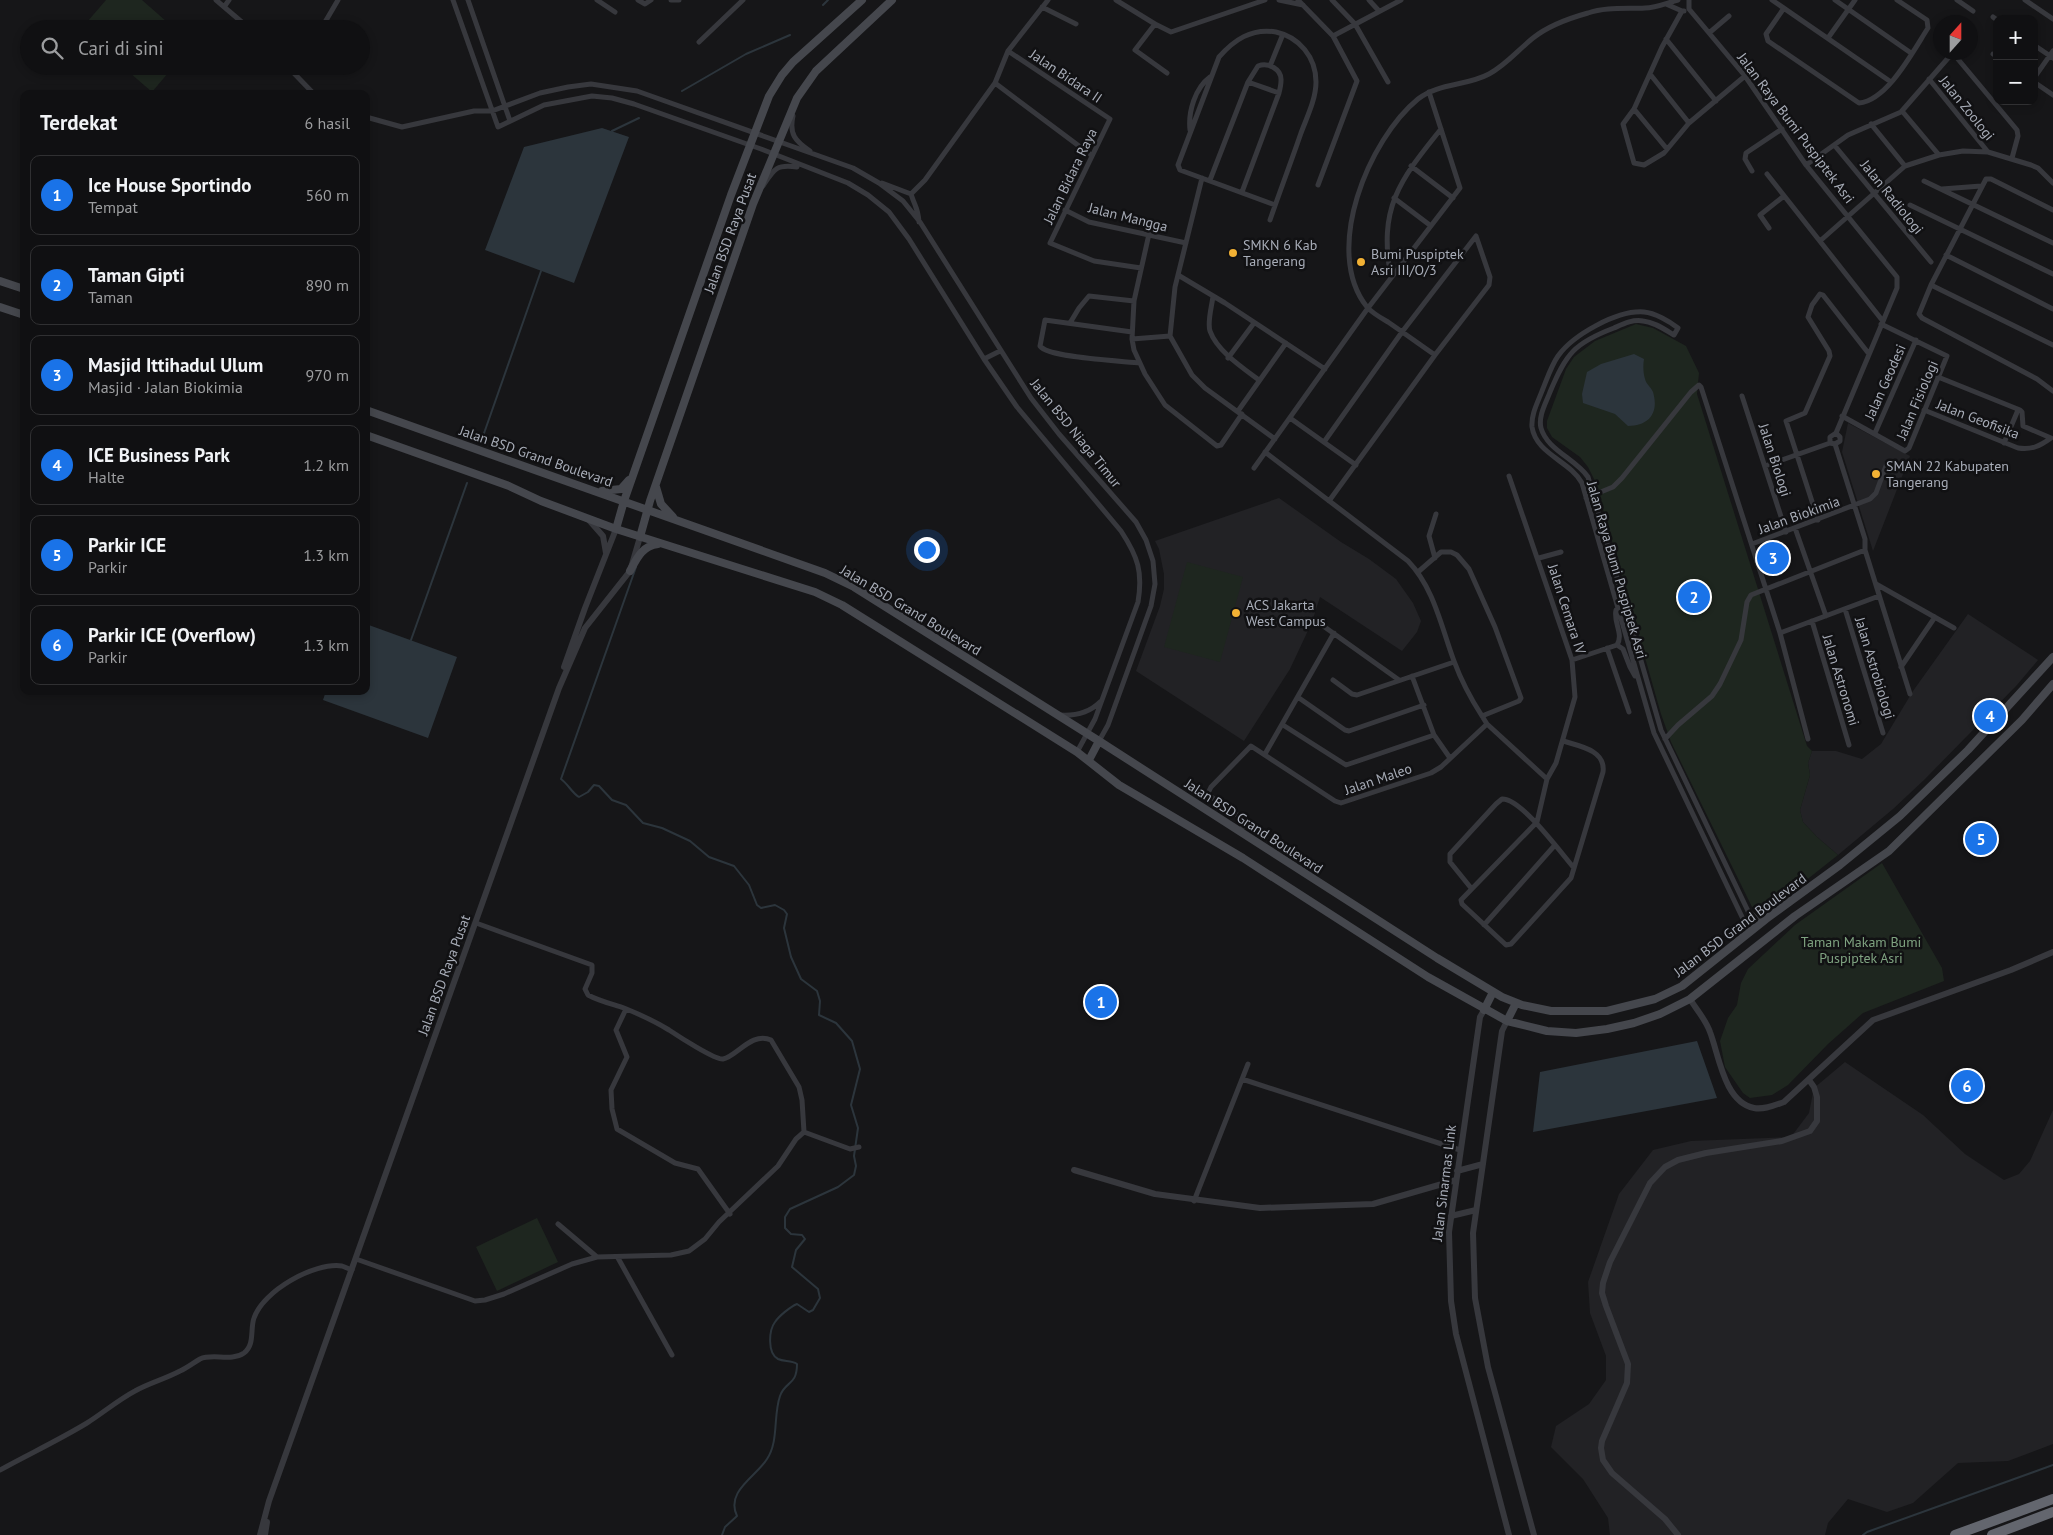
<!DOCTYPE html>
<html lang="id">
<meta charset="utf-8">
<style>
body{margin:0;font-family:"PT Sans",sans-serif;background:#1e1e20;color:#f1f3f6}
.controls{position:absolute;right:15px;top:15px;display:grid;overflow:hidden;border-radius:10px;box-shadow:0 2px 8px #0003}
.controls button{width:45px;height:45px;display:grid;place-items:center;padding:0;border:0;border-bottom:1px solid #303032;background:#101012;color:#f1f3f6;font:25px sans-serif}
.compass{position:absolute;left:1933px;top:15px;width:45px;height:45px;border-radius:50%;background:#101012;box-shadow:0 2px 8px #0003;rotate:21deg}
.you{position:absolute;left:926px;top:549px;width:18px;height:18px;margin:-12px;border:4px solid #fff;border-radius:50%;background:#1a73e8;box-shadow:0 0 0 8px #1a73e833}
.badge{display:grid;place-items:center;width:32px;height:32px;border-radius:50%;background:#1a73e8;color:#fff;font-size:16px;font-weight:700}
.pin{position:absolute;translate:-50% -50%;border:2px solid #fff;box-shadow:0 1px 5px #0006}
.list{margin:0;padding:0;list-style:none}
h2{display:flex;justify-content:space-between;align-items:center;height:65px;margin:0;padding:0 20px;font-size:21px}
h2 small{font-size:16px;font-weight:400;color:#9c9d9f}
.list li{display:grid;grid-template-columns:32px 1fr auto;gap:15px;align-items:center;box-sizing:border-box;height:80px;margin:0 10px 10px;padding:0 10px;border:1px solid #303032;border-radius:10px}
.list b{display:block;font-size:19px;white-space:nowrap}
.list p{margin:0;font-size:16px;white-space:nowrap;color:#9c9d9f}
.list em{font-size:16px;font-style:normal;color:#9c9d9f}
.icon{flex:none;width:28px;height:28px;fill:none;stroke:currentColor;stroke-width:2;stroke-linecap:round;stroke-linejoin:round}
.map{position:relative;flex:none;width:2053px;height:1535px;overflow:hidden}
.search{position:absolute;background:#101012;box-shadow:0 2px 8px #0003;left:20px;top:20px;width:350px;height:55px;display:flex;align-items:center;gap:12px;box-sizing:border-box;padding:0 18px;border-radius:28px;color:#9c9d9f;font-size:19px}
.panel{position:absolute;background:#101012;box-shadow:0 2px 8px #0003;left:20px;top:90px;width:350px;height:605px;border-radius:10px}
.map>svg:first-child{display:block}
.built{fill:#222225}
.green{fill:#1e261f}
.water{fill:#2c353c}
.lines{fill:none;stroke-linecap:round;stroke-linejoin:round}
.stream{stroke:#2c353c;stroke-width:2}
.minor{stroke:#37383d;stroke-width:5}
.tertiary{stroke:#37383d;stroke-width:6}
.secondary{stroke:#45474d;stroke-width:8}
.motorway{stroke:#63666e;stroke-width:10}
.poi-dot{fill:#f2b134;stroke:#111113;stroke-width:2}
.labels{text-anchor:middle;dominant-baseline:central;stroke-width:5;stroke-linejoin:round;paint-order:stroke}
.street-label{font-size:14px;fill:#a8adb8;stroke:#111113}
.poi-label{font-size:14px;fill:#a8adb8;stroke:#111113;text-anchor:start}
.park-label{font-size:14px;fill:#7fa381;stroke:#111113}
</style>
<div class="map">
<svg width="2053" height="1535" viewBox="0 0 2053 1535">
<rect width="100%" height="100%" fill="#161618"/>
<path class="built" d="M1848,423L1910,456L1873,551L1842,452Z
M1279,498L1341,542L1369,559L1396,579L1413,603L1421,621L1417,632L1402,651L1320,597L1312,622L1290,669L1244,741L1136,671L1160,606L1164,589V574L1159,549L1155,541Z
M1968,614L2038,660L2017,685L1924,780L1893,809L1838,855L1817,837L1803,822L1800,810L1810,775L1808,763L1812,751H1836L1862,759L1881,744L1913,691Z
M1845,1062L1923,1115L1965,1154L2004,1180L2019,1174L2030,1161L2053,1110V1444L2008,1461L1958,1463L1913,1503L1887,1512L1848,1499L1828,1523L1825,1535H1610L1608,1518L1583,1479L1551,1447L1556,1426L1589,1404L1606,1380V1356L1590,1313L1588,1282L1619,1194L1653,1150L1691,1141L1791,1137L1809,1113L1814,1088Z"/>
<path class="green" d="M106,0H142L175,29H81Z
M122,66H174L152,92Z
M1636,324L1653,328L1686,346L1699,373L1697,394L1807,746L1812,751L1808,763L1810,775L1800,810L1803,822L1817,837L1838,855L1766,912H1758L1752,907L1671,742L1661,714L1595,481L1588,467L1580,457L1552,437L1547,428V421L1566,369L1574,357L1595,341Z
M1187,562L1243,577L1220,662L1164,647Z
M1882,863L1942,968L1944,981L1863,1013L1828,1044L1788,1085L1772,1095L1750,1098L1743,1093L1725,1067L1720,1041L1728,1018L1737,1005L1741,983L1748,969L1795,925Z
M537,1218L558,1262L497,1291L476,1247Z"/>
<path class="water" d="M602,128L629,137L574,283L485,250L524,147Z
M1634,354L1644,359C1643,365 1643,372 1645,379C1646,384 1651,387 1653,392C1659,412 1650,426 1628,426L1615,414L1583,403L1582,394L1587,372L1601,364Z
M366,624L457,657L428,738L323,700L326,691H366Z
M1697,1041L1717,1098L1533,1132L1540,1072Z"/>
<g class="lines">
<path class="stream" d="M823,5L828,0
M682,91L746,54L790,35
M612,131L639,118
M482,439L541,271
M636,567L561,779C568,784 572,793 579,797L588,792L594,785L599,786L612,800L626,805L643,823L662,828L690,841L709,857L734,866L749,885L757,905L761,908L775,905L784,910L787,914L784,928L791,957L801,979L817,991L820,1001L819,1015L836,1023L852,1041L860,1069L851,1105L858,1128L854,1156L856,1166L854,1175L838,1187L790,1209L785,1217V1228L791,1234L802,1235L805,1239L796,1250L792,1267L818,1289L820,1298L813,1310L809,1312L797,1304C790,1307 779,1316 775,1322C769,1330 767,1353 778,1359C784,1362 791,1360 797,1364C797,1386 785,1381 780,1396C773,1416 779,1441 767,1459C757,1476 725,1491 737,1516L725,1527L722,1535
M411,640L467,483
M1863,1535L1867,1532L2053,1465"/>
<path class="minor" d="M216,0L250,29
M453,0L498,127L544,105L592,96L612,98L634,104L761,149L848,183L868,195L889,212L909,239L984,359L1017,407L1121,531C1138,557 1143,572 1138,602L1095,719L1077,752
M468,0L510,121
M597,0L615,12
M638,0L645,4L651,0
M671,0H679
M1116,0L1155,24
M1279,0L1303,5
M1298,0L1333,36L1357,81L1318,185
M1332,0L1355,24L1388,82
M1369,0L1379,11
M1689,0V9L1745,76L1806,165L1897,277V288L1836,433
M1772,0L1891,82
M1835,0L1911,53
M1957,0L1973,11
M2025,0L2053,19
M1666,4L1682,11H1684
M224,7L229,0
M1042,7L1076,24
M1784,8L1766,34L1768,41L1859,103C1888,100 1913,51 1928,28L1927,20L1897,0
M1682,11L1662,47L1634,109L1623,124L1634,163L1644,165L1664,153L1689,123L1745,76
M1993,17L1997,20
M321,29L338,0
M1709,33L1729,16
M1333,36L1401,0
M1828,38L1855,0
M1666,39L1716,101
M699,42L743,0
M2034,45L2053,58
M1008,51L1110,119L1050,243L1094,261L1141,268
M1993,54L1997,56
M287,66L314,94
M1270,66L1283,34
M1167,73L1135,50L1155,24L1171,32L1265,0
M1650,74L1689,123
M2034,78L2053,51
M1929,79L1988,152
M1248,82L1279,93
M2034,82L2053,95
M995,83L1091,155
M1634,109L1667,149
M1902,111L1939,155
M793,116C789,134 795,141 810,151
M366,117L402,127L474,111H492L540,93L568,87L591,84L637,91L853,168L879,183L903,201L920,222L1031,398L1059,434L1136,522L1146,540L1153,561L1155,584L1151,606L1108,725L1099,741
M1871,124L1905,166
M1190,130C1188,112 1195,88 1210,77
M1835,146L1931,262
M1806,165L1848,135L1901,112L1949,57L1953,56L1957,58L2017,130L2018,136L2012,158
M1411,166L1453,198
M1752,171L1745,159L1746,153L1782,129
M1767,174L1882,320
M1202,178L1175,287L1170,336L1192,375L1205,388L1275,439
M1210,180L1248,82L1258,66C1268,62 1282,69 1281,81C1281,85 1280,89 1279,93L1242,192
M1924,181L2053,243
M882,183L911,194
M763,186C774,169 776,164 797,167
M1942,189L1981,186
M911,194L925,180L995,83L1008,51L1048,0
M911,194C915,207 918,207 919,222
M1394,198L1431,226
M1910,205L2053,274
M1065,210L1089,222L1186,243
M2053,210L1991,179H1986L1931,285L1919,314L1922,318L2037,379L2053,391
M1270,220C1280,191 1291,162 1301,133C1307,117 1316,99 1316,82C1316,57 1299,37 1276,32C1251,28 1234,40 1219,57L1178,165L1180,170L1275,205
M1769,228L1760,215L1784,196
M1149,234L1134,301L1132,339L1134,350L1145,374L1165,405L1217,446L1221,445L1242,414
M1820,241L1905,166L1939,155L1963,151L1988,152L2031,165L2038,168L2053,183
M1946,255L2053,309
M1178,275L1225,303L1325,369
M1391,278C1378,208 1399,181 1441,129
M1931,285L2053,345
M1213,296C1212,306 1207,322 1210,331C1217,351 1243,368 1259,380
M1070,323L1079,308L1089,296L1134,301
M1132,332L1045,320L1040,346C1048,358 1123,361 1140,363
M1132,339L1170,336
M1435,355C1419,344 1404,333 1388,322C1381,318 1372,313 1367,307C1322,251 1369,139 1418,99C1438,83 1467,86 1489,74C1506,65 1518,50 1533,38C1548,26 1570,18 1588,13C1606,7 1626,9 1645,8C1655,8 1667,3 1678,0
M1228,358L1254,323
M984,359L1000,351
M1742,396L1786,532
M1924,410L2018,448C2032,450 2040,446 2051,438L2023,426L2022,412L2020,410L1938,377
M1238,411L1286,343
M1842,416L1905,451L1909,448L1947,356L1881,324
M1290,418L1356,465
M1875,433L1916,340
M1324,442L1402,332L1476,236
M2004,443L2018,410
M1835,444L1840,441V437L1836,433L1830,437V443L1835,444L1865,539V550L1910,694
M1265,452L1408,561C1434,588 1441,626 1454,661C1461,680 1471,699 1482,716L1487,724L1547,779L1537,822L1461,900L1462,904L1506,945L1511,944L1571,878L1603,772C1606,750 1579,746 1563,741
M1765,466L1830,443
M1254,468L1368,308L1460,188L1429,92
M1509,476L1572,660L1575,697L1556,763L1547,779
M1586,498L1613,487L1622,478L1691,392L1699,385L1701,387L1780,633L1808,739
M1329,501L1435,355L1489,285L1490,277L1476,236
M1818,520L1786,421L1805,413L1830,356L1829,351L1808,317L1812,305L1820,294L1823,295L1869,354
M1795,528L1826,616
M1752,544L1870,499L1876,493L1887,463
M1435,558L1429,536L1436,514
M1539,558L1561,552
M1418,572L1441,552H1451L1457,555L1469,569L1495,627L1521,698L1519,701L1482,716
M1876,584L1954,628
M1845,609L1883,733
M1616,610C1613,622 1624,634 1617,645L1623,649L1630,667L1635,676
M1812,621L1849,745
M1319,623L1399,680
M1780,633L1879,596
M1607,648L1629,712
M1572,660L1617,645
M1901,667L1935,617
M1412,676L1434,735L1450,758
M1333,680L1352,694L1357,695L1454,662
M1299,698L1345,730L1349,731L1424,705
M1060,715C1076,716 1089,713 1100,702
M1283,725L1346,765L1434,735
M1665,739L1678,725L1712,696L1720,684L1741,640L1747,602L1751,595L1865,550
M1265,754L1334,633
M1240,832L1246,821L1210,796L1208,793L1211,787L1251,746L1335,801L1341,803L1431,773L1441,767L1487,724
M1471,888L1450,862V854L1496,804L1502,799C1521,798 1561,853 1574,868
M476,923L592,965V973L585,989L588,995C599,1001 612,1004 624,1008C639,1014 656,1022 669,1030C678,1036 715,1060 723,1059C736,1057 752,1031 771,1040L799,1087L802,1100L804,1132
M1484,925L1555,845
M1744,937L1746,929L1744,921L1654,733L1582,483C1570,461 1536,454 1532,427C1531,414 1538,402 1542,391C1547,379 1551,366 1558,356C1573,335 1617,310 1644,312C1655,313 1669,321 1678,328L1674,335C1664,329 1654,322 1643,321C1633,319 1623,324 1614,328C1574,343 1566,354 1550,392C1546,403 1538,416 1541,428C1547,450 1576,459 1588,477L1661,730L1748,911L1755,917L1765,919
M626,1009L616,1030L627,1057L611,1090L612,1109L617,1129L675,1163L698,1169L730,1214
M1242,1079L1460,1150
M1194,1201L1248,1064
M558,1224L597,1257
M618,1258L672,1355
M356,1259L475,1301L485,1300L504,1294L572,1264L597,1257L671,1255L689,1251L705,1239L719,1222L778,1166L796,1139L804,1132L850,1149L859,1147
M0,1470C29,1454 59,1440 87,1423C103,1413 118,1400 135,1391C149,1383 165,1379 180,1371C187,1368 193,1363 200,1359C213,1353 231,1362 244,1353C255,1345 250,1329 254,1318C263,1291 314,1262 342,1266C345,1267 349,1269 352,1270"/>
<path class="tertiary" d="M588,519L603,536L606,553
M564,667L585,608L616,529
M1690,999C1696,1009 1706,1020 1710,1032C1719,1055 1724,1102 1754,1108C1764,1110 1775,1105 1784,1102L1873,1020L2011,970L2053,952
M1484,1010L1480,1017L1449,1232L1451,1301L1456,1334L1509,1535
M1507,1021L1502,1031L1473,1233L1475,1298L1488,1367L1534,1535
M1074,1170L1155,1194L1260,1208L1373,1204L1456,1180
M1457,1171L1483,1164
M1451,1216L1476,1210
M260,1535L269,1501L559,688L585,628L630,571L640,537
M265,1535L267,1522
M1678,1535L1665,1519L1612,1473L1603,1460L1601,1448L1602,1441L1627,1383L1628,1364L1606,1306L1602,1293L1603,1283L1610,1262L1650,1183L1665,1167L1678,1160L1706,1153L1782,1141L1810,1131L1817,1121V1097L1814,1087L1809,1080"/>
<path class="secondary" d="M0,281L24,289
M0,307L24,315
M366,410L825,573L854,587L1099,741L1437,958L1502,997L1522,1005L1551,1011H1607L1655,999L1682,986L1766,919L1840,865L1900,816L1968,750L2053,657
M366,435L509,486L541,501L616,529L815,592L842,605L1077,752L1119,785L1243,858L1428,977L1507,1021L1547,1031L1576,1033L1607,1029L1634,1023L1660,1014L1690,999L1795,916L1889,851L2022,720L2053,684
M656,487L661,504L673,517
M602,491L621,489L629,480
M616,529L624,501L731,195L769,96L782,75L793,62L862,0
M640,537L650,501L753,204L797,98L816,71L892,0
M630,571C637,558 642,546 658,544
M1089,760L1099,741
M1484,1010L1493,992
M1507,1021L1516,1003"/>
<path class="motorway" d="M1955,1535L2053,1499
M1992,1535L2053,1512"/>
</g>
<g class="poi-dot">
<circle cx="1233" cy="253" r="5"/>
<circle cx="1361" cy="262" r="5"/>
<circle cx="1876" cy="474" r="5"/>
<circle cx="1236" cy="613" r="5"/>
</g>
<g class="labels">
<g class="street-label">
<text transform="translate(1066 76) rotate(34)">Jalan Bidara II</text>
<text transform="translate(1967 108) rotate(51)">Jalan Zoologi</text>
<text transform="translate(1796 128) rotate(53)">Jalan Raya Bumi Puspiptek Asri</text>
<text transform="translate(1070 176) rotate(-64)">Jalan Bidara Raya</text>
<text transform="translate(1892 197) rotate(51)">Jalan Radiologi</text>
<text transform="translate(1128 217) rotate(14)">Jalan Mangga</text>
<text transform="translate(730 233) rotate(-70)">Jalan BSD Raya Pusat</text>
<text transform="translate(1885 382) rotate(-66)">Jalan Geodesi</text>
<text transform="translate(1917 400) rotate(-67)">Jalan Fisiologi</text>
<text transform="translate(1978 419) rotate(21)">Jalan Geofisika</text>
<text transform="translate(1076 433) rotate(51)">Jalan BSD Niaga Timur</text>
<text transform="translate(536 456) rotate(19)">Jalan BSD Grand Boulevard</text>
<text transform="translate(1775 460) rotate(72)">Jalan Biologi</text>
<text transform="translate(1799 515) rotate(-20)">Jalan Biokimia</text>
<text transform="translate(1617 570) rotate(74)">Jalan Raya Bumi Puspiptek Asri</text>
<text transform="translate(1567 609) rotate(72)">Jalan Cemara IV</text>
<text transform="translate(911 610) rotate(31)">Jalan BSD Grand Boulevard</text>
<text transform="translate(1875 668) rotate(73)">Jalan Astrobiologi</text>
<text transform="translate(1841 680) rotate(73)">Jalan Astronomi</text>
<text transform="translate(1378 779) rotate(-19)">Jalan Maleo</text>
<text transform="translate(1254 826) rotate(33)">Jalan BSD Grand Boulevard</text>
<text transform="translate(1740 925) rotate(-37)">Jalan BSD Grand Boulevard</text>
<text transform="translate(444 975) rotate(-70)">Jalan BSD Raya Pusat</text>
<text transform="translate(1444 1183) rotate(-83)">Jalan Sinarmas Link</text>
</g>
<g class="poi-label">
<text x="1243" y="245">SMKN 6 Kab<tspan x="1243" dy="16">Tangerang</tspan></text>
<text x="1371" y="254">Bumi Puspiptek<tspan x="1371" dy="16">Asri III/O/3</tspan></text>
<text x="1886" y="466">SMAN 22 Kabupaten<tspan x="1886" dy="16">Tangerang</tspan></text>
<text x="1246" y="605">ACS Jakarta<tspan x="1246" dy="16">West Campus</tspan></text>
</g>
<g class="park-label">
<text x="1861" y="942">Taman Makam Bumi<tspan x="1861" dy="16">Puspiptek Asri</tspan></text>
</g>
</g>
</svg>
<div class="controls">
<button>+</button>
<button>−</button>
</div>
<svg class="compass" viewBox="-18 -18 36 36"><path d="M0-13l5 13h-10z" fill="#e53935"/><path d="M0 13l5-13h-10z" fill="#9c9d9f"/></svg>
<div class="you"></div>
<div class="pin badge" style="left:1101px;top:1002px">1</div>
<div class="pin badge" style="left:1694px;top:597px">2</div>
<div class="pin badge" style="left:1773px;top:558px">3</div>
<div class="pin badge" style="left:1990px;top:716px">4</div>
<div class="pin badge" style="left:1981px;top:839px">5</div>
<div class="pin badge" style="left:1967px;top:1086px">6</div>
<div class="search"><svg class="icon" aria-label="search" viewBox="0 0 24 24"><circle cx="10" cy="10" r="6"/><path d="M15 15l6 6"/></svg>Cari di sini</div>
<section class="panel">
<h2>Terdekat<small>6 hasil</small></h2>
<ul class="list">
<li><span class="badge">1</span><div><b>Ice House Sportindo</b><p>Tempat</p></div><em>560 m</em></li>
<li><span class="badge">2</span><div><b>Taman Gipti</b><p>Taman</p></div><em>890 m</em></li>
<li><span class="badge">3</span><div><b>Masjid Ittihadul Ulum</b><p>Masjid · Jalan Biokimia</p></div><em>970 m</em></li>
<li><span class="badge">4</span><div><b>ICE Business Park</b><p>Halte</p></div><em>1.2 km</em></li>
<li><span class="badge">5</span><div><b>Parkir ICE</b><p>Parkir</p></div><em>1.3 km</em></li>
<li><span class="badge">6</span><div><b>Parkir ICE (Overflow)</b><p>Parkir</p></div><em>1.3 km</em></li>
</ul>
</section>
</div>
